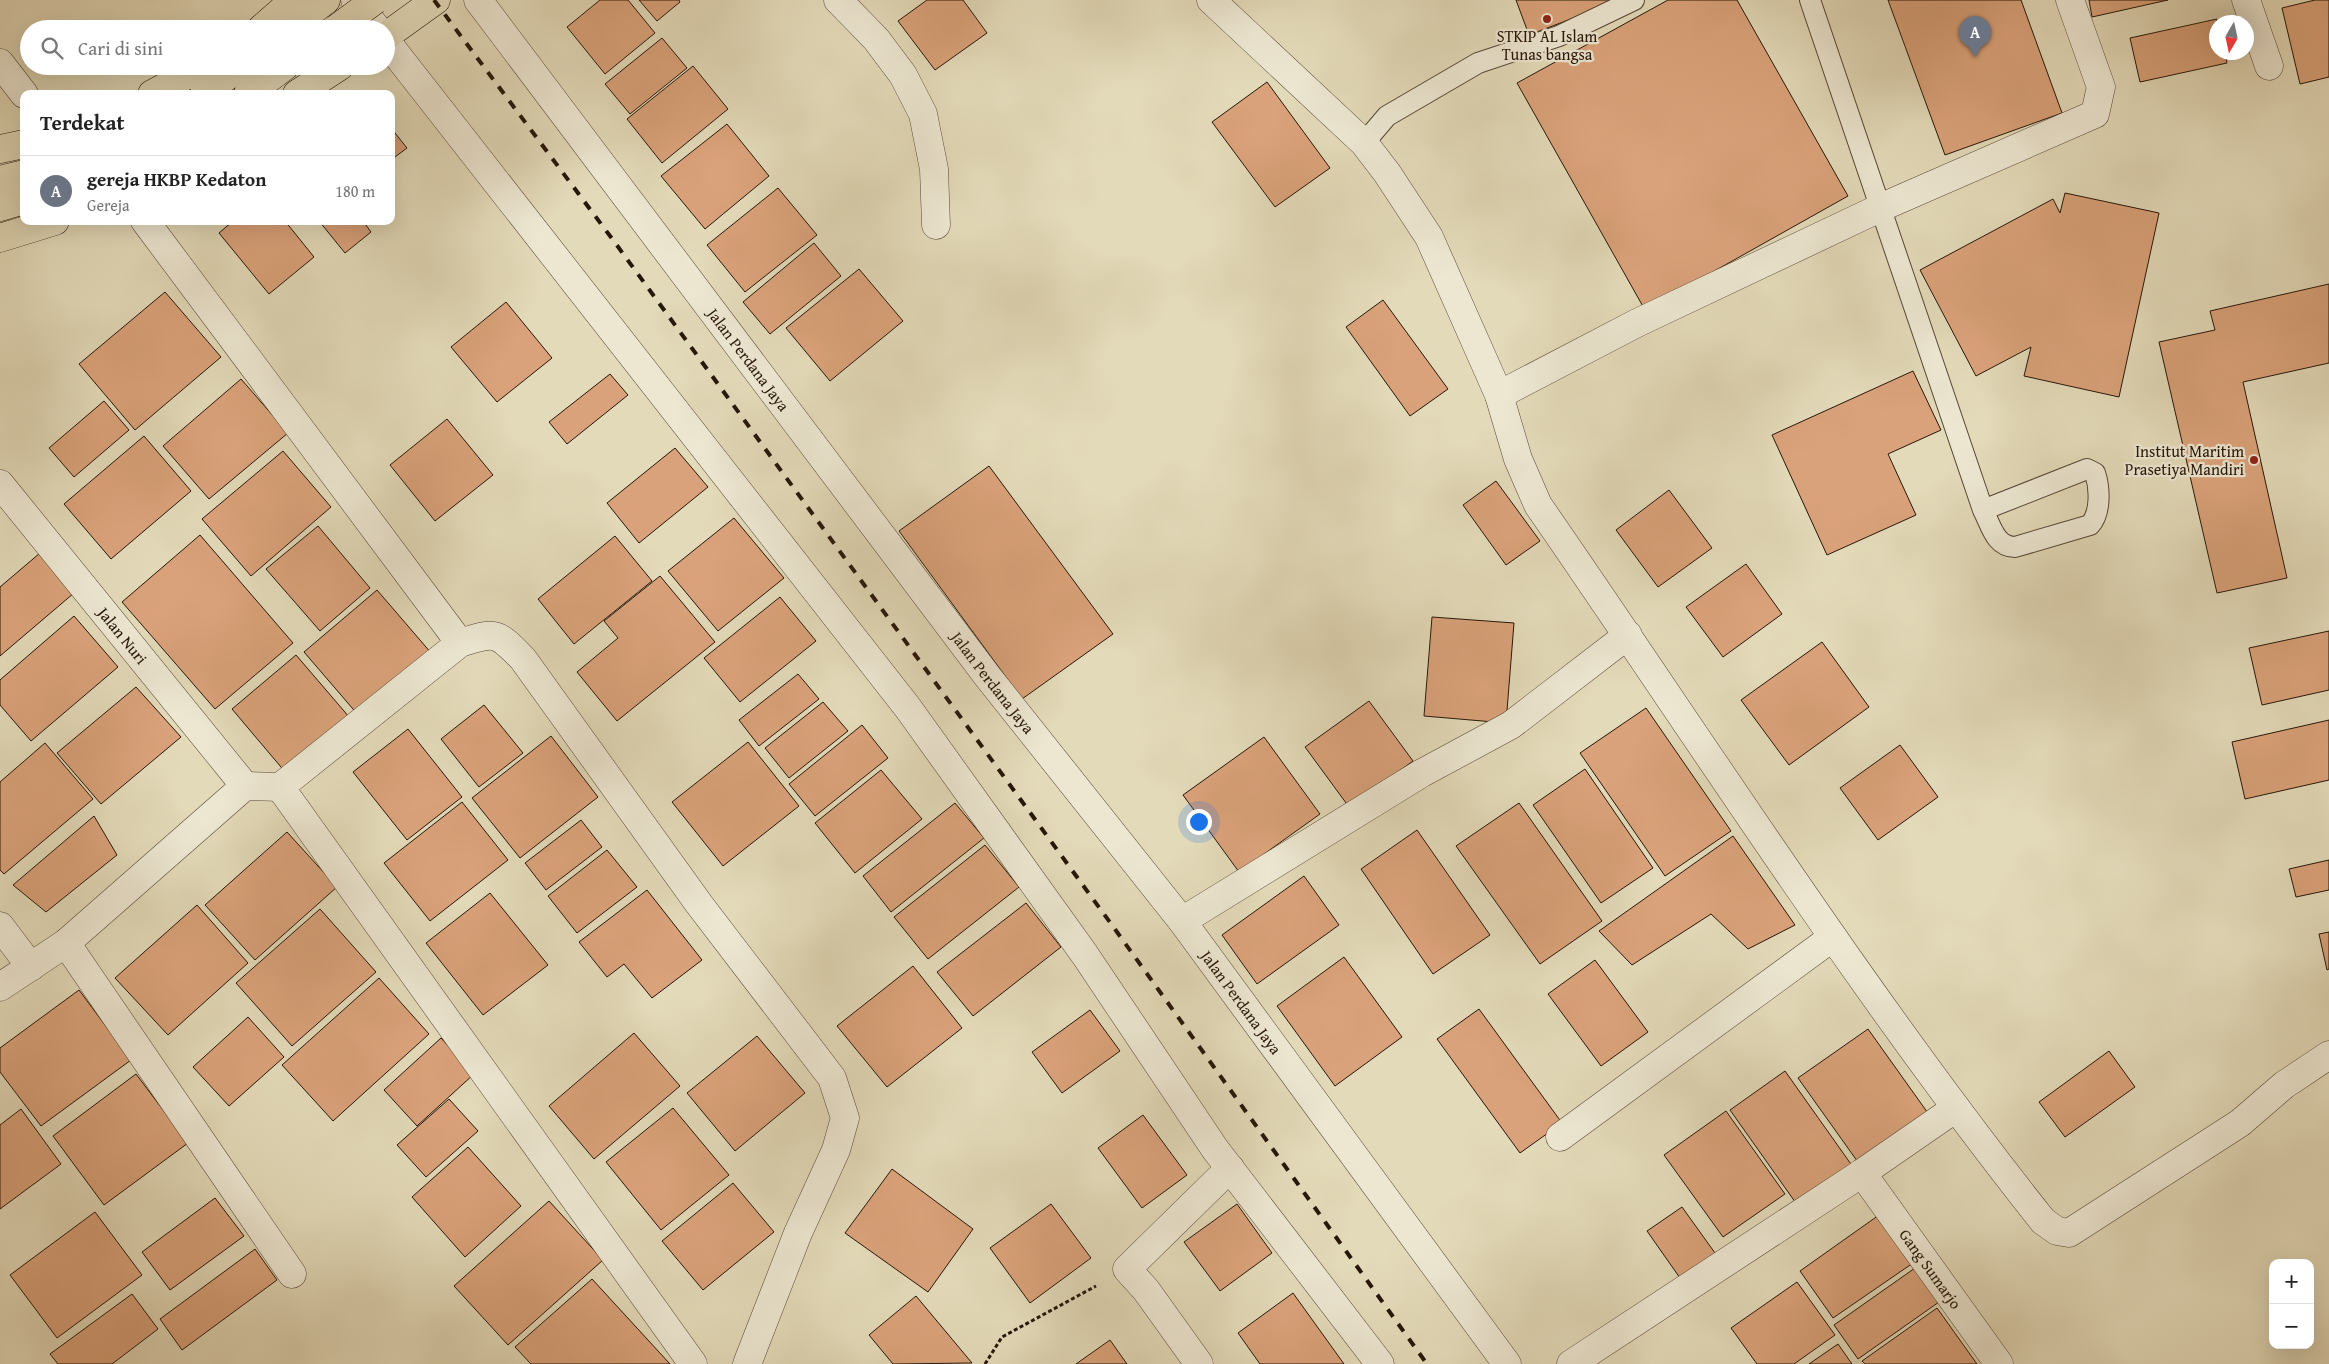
<!DOCTYPE html>
<html lang="id">
<meta charset="utf-8">
<style>
body{margin:0;font-family:"Gentium Book Plus",serif;background:#f2f2f2;color:#222}
.controls{position:absolute;right:15px;bottom:15px;display:grid;overflow:hidden;border-radius:10px;box-shadow:0 5px 20px #0002}
.controls button{width:45px;height:45px;display:grid;place-items:center;padding:0;border:0;border-bottom:1px solid #e0e0e0;background:#fff;color:#222;font:25px sans-serif}
.compass{position:absolute;left:2209px;top:15px;width:45px;height:45px;border-radius:50%;background:#fff;box-shadow:0 5px 20px #0002;rotate:189deg}
.you{position:absolute;left:1198px;top:821px;width:18px;height:18px;margin:-12px;border:4px solid #fff;border-radius:50%;background:#1a73e8;box-shadow:0 0 0 8px #1a73e833}
.badge{display:grid;place-items:center;width:32px;height:32px;border-radius:50%;background:#db2777;color:#fff;font-size:16px;font-weight:700}
.pin{position:absolute;translate:-50% -41px;filter:drop-shadow(0 1px 2px #0008)}
.pin::after{content:'';position:absolute;top:26px;width:18px;height:15px;background:inherit;clip-path:polygon(0 0,100% 0,50% 100%)}
.list{margin:0;padding:0;list-style:none}
h2{display:flex;justify-content:space-between;align-items:center;height:65px;margin:0;padding:0 20px;font-size:21px}
h2 small{font-size:16px;font-weight:400;color:#767676}
.list li{display:grid;grid-template-columns:32px 1fr auto;gap:15px;align-items:center;box-sizing:border-box;height:70px;padding:0 20px;border-top:1px solid #e0e0e0}
.list b{display:block;font-size:19px;white-space:nowrap}
.list p{margin:0;font-size:16px;white-space:nowrap;color:#767676}
.list em{font-size:16px;font-style:normal;color:#767676}
.icon{flex:none;width:28px;height:28px;fill:none;stroke:currentColor;stroke-width:2;stroke-linecap:round;stroke-linejoin:round}
.map{position:relative;flex:none;width:2329px;height:1364px;overflow:hidden}
.search{position:absolute;background:#fff;box-shadow:0 5px 20px #0002;left:20px;top:20px;width:375px;height:55px;display:flex;align-items:center;gap:12px;box-sizing:border-box;padding:0 18px;border-radius:28px;color:#767676;font-size:19px}
.panel{position:absolute;background:#fff;box-shadow:0 5px 20px #0002;left:20px;top:90px;width:375px;height:135px;border-radius:10px}
.map>svg:first-child{display:block}
.building{fill:#daa27a;stroke:#261609}
.lines{fill:none;stroke-linecap:round;stroke-linejoin:round}
.lane-casing{stroke:#554735;stroke-width:22}
.street-casing{stroke:#554735;stroke-width:29}
.primary-casing{stroke:#261609;stroke-width:29}
.path{stroke:#261609;stroke-width:3;stroke-dasharray:4 2.5;stroke-linecap:butt}
.lane{stroke:#ede7d2;stroke-width:20}
.street{stroke:#ede7d2;stroke-width:28}
.primary{stroke:#e3dab9;stroke-width:28}
.rail{stroke:#261609;stroke-width:4;stroke-dasharray:9 9;stroke-linecap:butt}
.primary-bridge-casing{stroke:#261609;stroke-width:29;stroke-linecap:butt}
.primary-bridge{stroke:#e3dab9;stroke-width:28}
.poi-dot{fill:#8f2418;stroke:#ede7d2;stroke-width:2}
.labels{text-anchor:middle;dominant-baseline:central;stroke-width:4.5;stroke-linejoin:round;paint-order:stroke}
.poi-label{font-size:16px;fill:#261609;stroke:#ede7d2}
.street-label{font-size:16px;fill:#261609;stroke:#ede7d2}
</style>
<div class="map">
<svg width="2329" height="1364" viewBox="0 0 2329 1364">
<rect width="100%" height="100%" fill="#e3dab9"/>
<filter id="stains"><feTurbulence type="fractalNoise" baseFrequency=".004" numOctaves="4"/><feColorMatrix values="0 0 0 0 .2 0 0 0 0 .09 0 0 0 0 .02 0 0 0 .5 -.17"/></filter>
<radialGradient id="worn" r=".72"><stop offset=".6" stop-color="#630" stop-opacity="0"/><stop offset="1" stop-color="#630" stop-opacity=".3"/></radialGradient>
<path class="building" d="M600,0H628L655,33L605,74L567,27Z
M639,0H679L680,2L657,21Z
M927,0H963L987,33L935,70L898,21Z
M1516,0H1609L1610,4L1529,35Z
M1668,0H1737L1848,196L1645,310L1517,83Z
M1888,0H2021L2062,113L1945,155Z
M2089,0H2168L2092,17Z
M2315,0H2329V77L2300,84L2282,8Z
M2217,19L2216,52H2225L2227,63L2140,82L2130,38Z
M662,38L687,68L630,114L605,84Z
M693,66L728,109L662,163L627,119Z
M1267,82L1330,168L1275,207L1212,122Z
M727,124L769,176L705,229L661,176Z
M391,128L407,148L391,160Z
M778,188L817,235L745,292L707,245Z
M2065,193L2159,213L2119,397L2024,376L2031,347L1976,376L1920,270L2053,199L2060,213Z
M233,221H285L314,257L269,294L219,233Z
M319,221H363L371,232L345,253Z
M814,243L841,276L770,334L743,302Z
M859,269L903,321L830,381L786,328Z
M2329,284V363L2243,382L2287,578L2217,593L2159,342L2215,330L2210,311Z
M165,292L221,357L135,430L79,364Z
M1383,300L1448,389L1410,416L1346,327Z
M506,302L552,358L497,402L451,347Z
M1913,371L1941,430L1888,454L1916,515L1827,555L1772,435Z
M610,374L628,395L567,444L549,422Z
M241,379L288,433L209,499L163,446Z
M104,401L129,430L74,477L49,448Z
M447,419L493,475L435,521L390,465Z
M144,436L191,491L111,559L64,504Z
M675,448L708,487L639,543L607,503Z
M283,451L331,507L251,576L202,519Z
M989,466L1113,634L1022,699L899,531Z
M1496,481L1540,541L1506,565L1463,505Z
M1669,490L1712,548L1658,587L1616,530Z
M734,518L784,578L718,631L668,571Z
M318,526L370,588L320,631L266,569Z
M200,535L293,643L215,709L122,602Z
M615,536L652,581L574,644L538,599Z
M40,553L74,593L0,656V587Z
M1746,564L1782,614L1723,657L1686,607Z
M660,576L715,642L617,721L577,672L618,638L604,621Z
M377,590L432,654L359,716L304,652Z
M780,597L816,641L740,702L704,658Z
M74,616L118,667L31,741L0,705V680Z
M1432,617L1514,623L1506,723L1424,716Z
M2329,631V690L2262,705L2249,648Z
M1822,642L1869,707L1789,765L1741,700Z
M296,655L350,718L286,773L232,709Z
M798,674L819,699L759,746L739,720Z
M136,687L181,737L101,804L57,753Z
M1369,701L1413,761L1349,807L1305,747Z
M823,702L848,731L789,778L765,748Z
M484,705L523,753L479,787L441,739Z
M1646,708L1731,831L1665,876L1580,753Z
M2329,720V780L2245,799L2232,742Z
M862,725L888,758L815,816L789,784Z
M408,729L462,797L407,840L353,772Z
M551,736L598,797L520,858L472,798Z
M1264,737L1320,814L1239,872L1183,795Z
M748,742L799,806L723,866L672,802Z
M45,743L93,799L4,874L0,870V782Z
M1900,745L1938,797L1878,840L1840,788Z
M1585,769L1653,868L1601,903L1533,805Z
M881,770L922,819L855,873L815,823Z
M462,802L508,860L430,921L384,863Z
M955,803L984,838L891,912L863,876Z
M1519,803L1602,921L1540,964L1456,846Z
M94,816L117,855L46,912L13,885Z
M581,820L602,847L546,890L525,863Z
M1417,830L1490,935L1433,974L1361,869Z
M287,832L337,887L255,960L205,905Z
M1733,836L1795,925L1748,949L1711,914L1632,965L1599,931Z
M985,845L1019,887L928,959L894,917Z
M607,850L637,887L577,933L548,896Z
M2329,860V890L2296,897L2289,869Z
M1304,876L1339,925L1257,984L1222,935Z
M647,890L702,960L652,998L624,964L607,977L579,942Z
M490,893L548,965L483,1015L426,943Z
M1026,903L1061,947L973,1016L937,972Z
M197,905L248,963L168,1035L115,978Z
M320,909L376,972L292,1046L236,983Z
M2329,932V969L2327,970L2319,934Z
M1344,957L1402,1037L1335,1086L1277,1006Z
M1595,960L1648,1032L1601,1066L1548,994Z
M913,966L962,1028L887,1087L837,1026Z
M379,978L429,1034L333,1121L282,1065Z
M79,990L131,1060L41,1126L0,1072V1048Z
M1479,1009L1562,1123L1520,1153L1437,1039Z
M1090,1010L1120,1051L1062,1093L1032,1052Z
M248,1017L284,1057L229,1106L193,1067Z
M1868,1029L1930,1116L1860,1165L1798,1078Z
M634,1033L680,1086L594,1159L549,1106Z
M757,1036L805,1093L735,1151L687,1093Z
M441,1038L474,1074L417,1126L384,1090Z
M2109,1051L2135,1087L2065,1137L2039,1102Z
M1785,1071L1853,1167L1798,1206L1730,1110Z
M136,1074L188,1143L104,1205L53,1136Z
M449,1099L478,1131L426,1177L397,1145Z
M673,1108L729,1175L661,1230L606,1162Z
M21,1109L61,1164L0,1209V1125Z
M1726,1111L1785,1194L1723,1237L1664,1155Z
M1143,1115L1187,1175L1142,1208L1098,1148Z
M468,1147L521,1206L465,1257L412,1197Z
M892,1169L973,1229L928,1292L845,1233Z
M733,1183L774,1232L703,1290L662,1241Z
M215,1198L244,1236L170,1290L142,1252Z
M549,1201L603,1260L508,1345L454,1286Z
M1051,1204L1091,1258L1030,1303L990,1248Z
M1237,1204L1272,1253L1220,1291L1184,1242Z
M1682,1207L1715,1253L1680,1278L1647,1231Z
M95,1212L142,1275L57,1338L10,1275Z
M1879,1215L1913,1263L1833,1318L1800,1271Z
M255,1249L277,1280L182,1350L160,1319Z
M1915,1268L1939,1302L1858,1359L1834,1325Z
M592,1279L670,1364H531L515,1347Z
M1797,1282L1835,1335L1794,1364H1757L1731,1328Z
M1293,1293L1344,1364H1260L1238,1333Z
M132,1294L158,1329L112,1364H58L50,1354Z
M916,1296L972,1363L893,1364L869,1335Z
M1937,1308L1977,1364H1865L1862,1361Z
M1110,1340L1127,1364H1076Z
M1838,1344L1852,1364H1809Z"/>
<g class="lines">
<g class="lane-casing">
<path id="lane" d="M1810,0L1983,510L2087,469L2095,473C2100,488 2101,513 2090,525L2015,547C1995,547 1991,525 1983,510
M1364,143L1387,116L1478,63L1559,36L1634,0"/>
</g>
<g class="street-casing">
<g id="street">
<path d="M355,0L377,29"/>
<path id="s1" d="M478,0L988,677L1182,921L1507,1364"/>
<path d="M838,0L876,39L903,75L923,114L934,169L936,225"/>
<path d="M1211,0L1364,143L1387,173L1429,237L1499,395"/>
<path d="M2070,0L2101,87L2095,114L1882,207L1637,323L1499,395L1518,459L1538,505C1704,745 1861,992 2043,1221L2057,1231L2069,1233L2240,1123L2284,1085L2329,1055"/>
<path d="M2246,0L2269,66"/>
<path d="M386,41L908,708L1085,955L1215,1149L1380,1364"/>
<path d="M0,63L24,94"/>
<path d="M145,221L460,643"/>
<path id="s2" d="M0,484L245,786"/>
<path d="M280,787L693,1364"/>
<path d="M1182,921L1422,773L1511,725L1628,635"/>
<path d="M0,926L31,967"/>
<path d="M66,943L292,1274"/>
<path d="M0,987L66,943L245,786L280,787L460,643C496,631 497,632 523,659L699,904L832,1078L845,1118L836,1150L798,1233L747,1364"/>
<path d="M1560,1137L1833,937"/>
<path id="s3" d="M1862,1173L1999,1364"/>
<path d="M1199,1364L1146,1290L1127,1269L1230,1168"/>
<path d="M1571,1364L1862,1173L1956,1108"/>
</g>
</g>
<g class="primary-casing">
<path id="primary" d="M261,29L294,0
M288,29L326,0
M386,36L436,0
M152,94L204,66
M204,94L240,66
M248,94L285,66
M297,94L340,66
M0,149L24,144
M0,180L24,174
M0,207L24,200
M0,238L55,221"/>
</g>
<path class="path" d="M985,1364L1002,1337L1096,1286"/>
<use href="#lane" class="lane"/>
<use href="#street" class="street"/>
<use href="#primary" class="primary"/>
<path class="rail" d="M434,0L616,244L1117,932L1427,1364"/>
<g class="primary-bridge-casing">
<path id="primary-bridge" d="M336,29L375,0"/>
</g>
<use href="#primary-bridge" class="primary-bridge"/>
</g>
<g class="poi-dot">
<circle cx="1547" cy="19" r="5"/>
<circle cx="2254" cy="460" r="5"/>
</g>
<g class="labels">
<g class="poi-label">
<text x="1547" y="36">STKIP AL Islam<tspan x="1547" dy="18">Tunas bangsa</tspan></text>
<text x="2244" y="451" text-anchor="end">Institut Maritim<tspan x="2244" dy="18">Prasetiya Mandiri</tspan></text>
</g>
<g class="street-label">
<text stroke="none"><textPath href="#s1" startOffset="450">Jalan Perdana Jaya</textPath></text>
<text stroke="none"><textPath href="#s2" startOffset="195">Jalan Nuri</textPath></text>
<text stroke="none"><textPath href="#s1" startOffset="855">Jalan Perdana Jaya</textPath></text>
<text stroke="none"><textPath href="#s1" startOffset="1260">Jalan Perdana Jaya</textPath></text>
<text stroke="none"><textPath href="#s3" startOffset="118">Gang Sumarjo</textPath></text>
</g>
</g>
<rect width="100%" height="100%" filter="url(#stains)"/>
<rect width="100%" height="100%" fill="url(#worn)"/>
</svg>
<div class="controls">
<button>+</button>
<button>−</button>
</div>
<svg class="compass" viewBox="-18 -18 36 36"><path d="M0-13l5 13h-10z" fill="#e53935"/><path d="M0 13l5-13h-10z" fill="#767676"/></svg>
<div class="you"></div>
<div class="pin badge" style="left:1975px;top:57px;background:#6b7280">A</div>
<div class="search"><svg class="icon" aria-label="search" viewBox="0 0 24 24"><circle cx="10" cy="10" r="6"/><path d="M15 15l6 6"/></svg>Cari di sini</div>
<section class="panel">
<h2>Terdekat<small></small></h2>
<ul class="list">
<li><span class="badge" style="background:#6b7280">A</span><div><b>gereja HKBP Kedaton</b><p>Gereja</p></div><em>180 m</em></li>
</ul>
</section>
</div>
